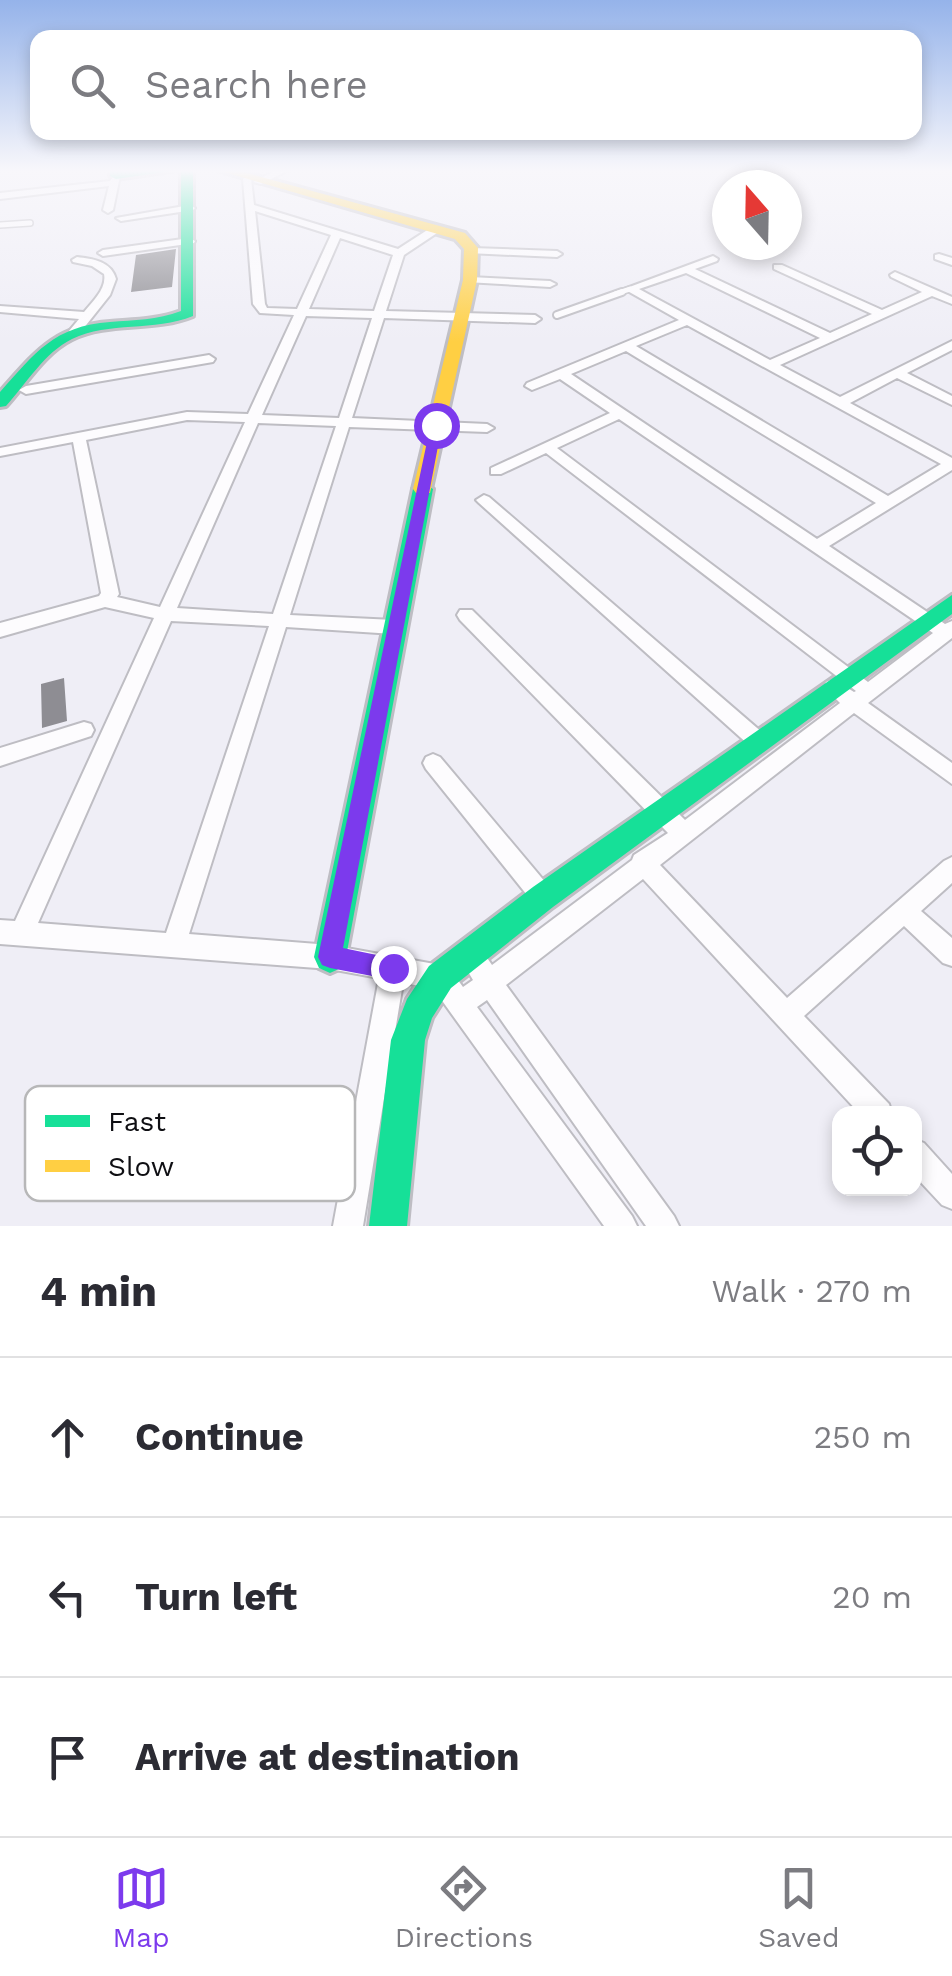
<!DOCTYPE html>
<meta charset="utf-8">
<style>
body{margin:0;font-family:"Work Sans",sans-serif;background:#f2f2f3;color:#2b2b33}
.controls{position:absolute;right:30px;bottom:30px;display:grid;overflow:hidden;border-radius:20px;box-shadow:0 5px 15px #0003}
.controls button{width:90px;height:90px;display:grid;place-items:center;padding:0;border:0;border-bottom:2px solid #e1e1e2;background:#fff;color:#2b2b33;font:50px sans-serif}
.compass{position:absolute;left:712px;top:170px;width:90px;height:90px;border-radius:50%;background:#fff;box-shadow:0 5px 15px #0003;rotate:340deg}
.stop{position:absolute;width:30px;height:30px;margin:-22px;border:8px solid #7c3aed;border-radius:50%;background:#fff}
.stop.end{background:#7c3aed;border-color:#fff;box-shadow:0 2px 10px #0008}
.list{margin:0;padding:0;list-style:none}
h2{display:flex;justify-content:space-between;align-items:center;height:130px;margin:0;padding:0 40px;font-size:42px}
h2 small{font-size:32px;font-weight:400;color:#7c7c81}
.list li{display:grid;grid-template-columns:65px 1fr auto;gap:30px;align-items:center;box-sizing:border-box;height:160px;padding:0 40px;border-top:2px solid #e1e1e2}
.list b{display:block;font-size:38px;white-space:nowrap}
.list em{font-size:32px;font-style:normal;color:#7c7c81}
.icon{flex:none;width:55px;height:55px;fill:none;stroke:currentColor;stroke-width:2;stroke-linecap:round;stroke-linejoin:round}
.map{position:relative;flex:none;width:952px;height:1226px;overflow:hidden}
.search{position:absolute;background:#fff;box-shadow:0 5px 15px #0003;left:30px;right:30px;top:30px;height:110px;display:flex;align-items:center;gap:25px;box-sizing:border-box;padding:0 35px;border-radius:20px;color:#7c7c81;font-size:38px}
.sheet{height:610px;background:#fff}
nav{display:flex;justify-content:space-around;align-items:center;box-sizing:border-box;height:140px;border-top:2px solid #e1e1e2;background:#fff;font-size:28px;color:#7c7c81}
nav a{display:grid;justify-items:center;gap:5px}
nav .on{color:#7c3aed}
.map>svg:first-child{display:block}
.building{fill:#8e8d93}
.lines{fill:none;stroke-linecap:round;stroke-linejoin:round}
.lane-far1-casing{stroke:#bebdc3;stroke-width:8}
.lane-casing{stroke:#bebdc3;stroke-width:10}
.street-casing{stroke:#bebdc3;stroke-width:4}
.fast-casing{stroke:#bebdc3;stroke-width:6}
.slow-casing{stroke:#bebdc3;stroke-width:6}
.lane-far1{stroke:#fdfcfe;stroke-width:5}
.lane{stroke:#fdfcfe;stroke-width:6}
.street{fill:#fdfcfe;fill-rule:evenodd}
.fast{fill:#16e098;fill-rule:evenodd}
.slow{fill:#ffcf43;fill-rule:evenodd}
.route{fill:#7c3aed}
.key{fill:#fff;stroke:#b7b7b8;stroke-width:2.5}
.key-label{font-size:28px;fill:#0f0f13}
</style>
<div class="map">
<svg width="952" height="1226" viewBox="0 0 952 1226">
<rect width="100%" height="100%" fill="#efeef6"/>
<path class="building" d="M176,249L172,287L131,292L136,255Z
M64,678L67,721L42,728L41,684Z"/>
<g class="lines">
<g class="lane-far1-casing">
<path id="lane-far1" d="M0,225L30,223
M615,294L630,289"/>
</g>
<g class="lane-casing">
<path id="lane" d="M557,315L622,292"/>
</g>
<g class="street-casing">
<path id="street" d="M277,170H289L261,184L253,182Z
M116,173L120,176L113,210L108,213L103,210L109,186L0,199V193L110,181Z
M247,176L251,179L254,205L398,249L432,227H440V231L404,255L386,311L535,315L541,319L535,323L384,318L352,418L487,424L494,428L487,432L349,427L290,615L394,620L400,622L403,627L400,632L394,634L286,627L189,934L330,945L440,965L449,968L463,987L473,980L458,955L461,946L470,943L479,946L492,965L632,860L634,855L668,833L460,620L457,615L460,610H472L685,820L840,703L824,687L826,682L833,679L854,692L856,691L546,453L501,474H491V468L610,413L560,379L532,390L525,386L527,383L679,320L624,289L713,256L718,259L717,261L695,269L830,333L872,314L774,269V265H782L882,310L922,292L891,277L890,275L895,272L952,297V304L932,296L780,365L840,397L952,341V350L907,373L952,396V405L897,378L850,403L952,458V470L829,546L945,624L952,621V638L868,703L952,763V784L854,713L660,865L787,998L944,861L952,857V883L921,911L952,938V966L943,963L904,926L804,1016L889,1104L892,1114H860L643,879L506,985L674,1216L679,1226H646L487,1000L477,1007L632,1216L637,1226H604L433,988L403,983L363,1226H333L379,978L330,969L0,944V920L15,921L154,618L105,607L0,637V623L99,596L101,593L73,442L0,456V448L187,412L248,414L294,315L260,313L253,304L243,179ZM255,211L331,235L297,309L267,308L265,304ZM340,238L393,255L374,311L309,309ZM686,273L820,338L770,360L639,289ZM306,316L372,318L339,418L262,415ZM687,325L941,464L888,496L636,346ZM626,351L876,503L817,539L571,374ZM619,419L933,633L868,682L557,448ZM187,420L245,422L160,607L117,597L119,594L86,440ZM258,423L336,426L273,614L177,608ZM171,621L269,626L166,933L38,923Z
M190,205L195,208L193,210L121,221L116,218Z
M190,238L195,241L194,243L103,256L98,253L103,250Z
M472,248L557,251L562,254L557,257L468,253L467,251Z
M939,254L952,258V265L935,259V255Z
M77,257C93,259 111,261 116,279L110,295L79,334L69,331L79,319L0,312V306L84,312C93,301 107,288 104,274L92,266L73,262L72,260Z
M470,277L550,281L556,284L550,287L466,282V278Z
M209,355L215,359L213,362L26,394L19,390L26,386Z
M484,495L489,497L764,734L767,740L764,746L757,748L750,746L479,503L476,500Z
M84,722L91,724L94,730L91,736L0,766V748Z
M433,754L440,757L551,889L555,897L551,905L543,908L535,905L426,769L423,763L426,757Z
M914,1139L924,1143L952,1174V1209L942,1205L914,1175Z"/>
</g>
<g class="fast-casing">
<path id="fast" d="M110,170H178L116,179L110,176Z
M181,170H193V316C154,332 109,321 72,339C45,352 26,384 6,406L0,407V392C35,353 54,326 110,322C134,320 157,320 181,311Z
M423,483L433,489L346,957L341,968L330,973L319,968L314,957L413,489Z
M952,595V614L553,907L451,988L432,1018L425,1040L407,1226H369L391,1040L407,999L429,966L533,887Z"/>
</g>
<g class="slow-casing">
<path id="slow" d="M217,170H236L465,233L478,248L477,280L430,493H416L413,489L463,280L464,249L455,239Z"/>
</g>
<use href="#lane-far1" class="lane-far1"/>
<use href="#lane" class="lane"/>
<use href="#street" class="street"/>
<use href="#fast" class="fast"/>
<use href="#slow" class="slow"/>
</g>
<linearGradient id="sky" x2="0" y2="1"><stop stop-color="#95b3ea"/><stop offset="0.5" stop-color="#f8f7fb"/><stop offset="1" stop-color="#f8f7fb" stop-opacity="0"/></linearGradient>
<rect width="952" height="342" fill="url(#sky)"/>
<path class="route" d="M431,423L442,425L343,948L401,960L404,968L401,977L393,980L330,968L322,965L318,957Z"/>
<rect x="25" y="1086" width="330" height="115" rx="15" class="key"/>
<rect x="45" y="1115" width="45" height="12" fill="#16e098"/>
<rect x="45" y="1160" width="45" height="12" fill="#ffcf43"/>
<g class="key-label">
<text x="108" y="1131">Fast</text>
<text x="108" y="1176">Slow</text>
</g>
</svg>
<div class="controls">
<button><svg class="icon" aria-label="locate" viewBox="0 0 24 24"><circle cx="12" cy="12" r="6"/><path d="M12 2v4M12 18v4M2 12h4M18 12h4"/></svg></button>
</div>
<svg class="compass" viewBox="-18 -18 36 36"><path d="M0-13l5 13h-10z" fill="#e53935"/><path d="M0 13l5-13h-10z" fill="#7c7c81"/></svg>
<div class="stop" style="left:436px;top:425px"></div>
<div class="stop end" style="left:393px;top:968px"></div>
<div class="search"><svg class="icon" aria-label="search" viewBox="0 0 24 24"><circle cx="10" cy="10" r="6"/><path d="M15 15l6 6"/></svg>Search here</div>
</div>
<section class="sheet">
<h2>4 min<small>Walk · 270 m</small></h2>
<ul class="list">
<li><svg class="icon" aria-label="ahead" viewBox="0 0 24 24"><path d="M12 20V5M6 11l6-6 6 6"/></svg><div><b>Continue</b></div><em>250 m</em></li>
<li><svg class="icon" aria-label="left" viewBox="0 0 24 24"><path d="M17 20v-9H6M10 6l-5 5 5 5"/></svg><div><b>Turn left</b></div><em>20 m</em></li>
<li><svg class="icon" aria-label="arrive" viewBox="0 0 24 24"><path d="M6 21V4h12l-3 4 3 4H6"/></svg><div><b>Arrive at destination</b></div></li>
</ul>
</section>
<nav>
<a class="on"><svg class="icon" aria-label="map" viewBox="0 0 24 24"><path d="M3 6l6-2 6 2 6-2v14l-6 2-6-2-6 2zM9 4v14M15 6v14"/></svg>Map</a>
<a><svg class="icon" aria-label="directions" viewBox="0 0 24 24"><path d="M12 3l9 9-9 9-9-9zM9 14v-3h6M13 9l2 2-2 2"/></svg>Directions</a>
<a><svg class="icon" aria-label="saved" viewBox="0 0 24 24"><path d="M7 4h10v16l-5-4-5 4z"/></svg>Saved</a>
</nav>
